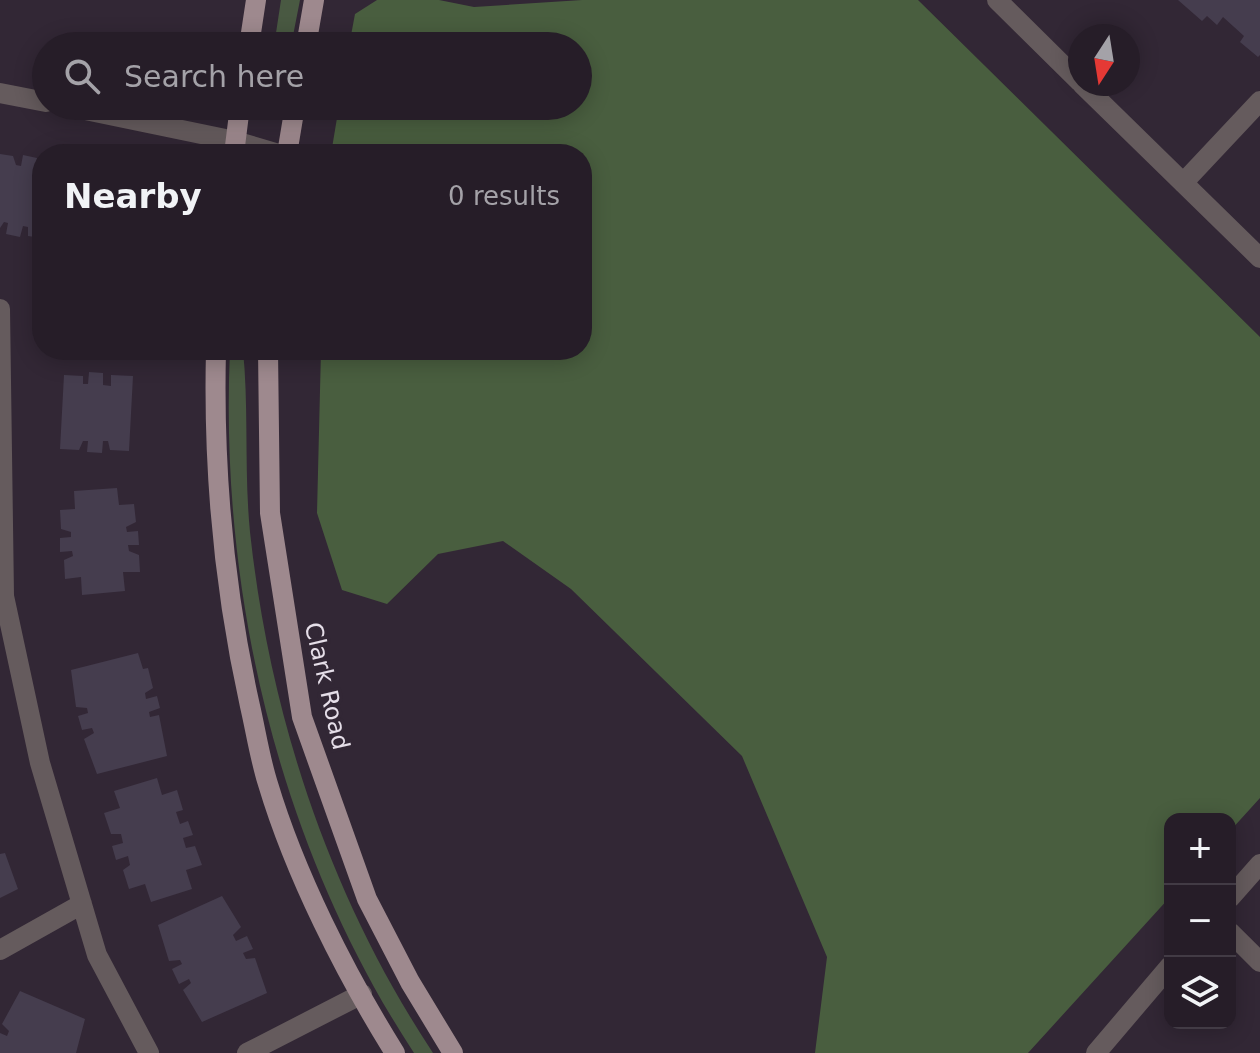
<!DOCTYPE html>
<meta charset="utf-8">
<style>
body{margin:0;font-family:"DejaVu Sans",sans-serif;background:#2e2630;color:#f1f3f6}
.controls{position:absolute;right:24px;bottom:24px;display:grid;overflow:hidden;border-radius:16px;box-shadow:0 4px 20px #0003}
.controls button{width:72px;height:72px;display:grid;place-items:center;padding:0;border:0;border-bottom:2px solid #423b45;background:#261d28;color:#f1f3f6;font:40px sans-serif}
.compass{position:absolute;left:1068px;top:24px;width:72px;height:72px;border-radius:50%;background:#261d28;box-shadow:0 4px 20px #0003;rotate:192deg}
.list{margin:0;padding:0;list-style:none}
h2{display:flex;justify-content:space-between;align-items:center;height:104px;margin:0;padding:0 32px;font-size:34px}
h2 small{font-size:26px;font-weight:400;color:#a4a2a8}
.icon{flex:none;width:44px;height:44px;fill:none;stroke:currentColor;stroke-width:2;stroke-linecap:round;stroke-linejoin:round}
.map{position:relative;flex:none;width:1260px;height:1053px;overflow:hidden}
.search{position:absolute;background:#261d28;box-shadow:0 4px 20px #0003;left:32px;top:32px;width:560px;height:88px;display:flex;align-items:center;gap:20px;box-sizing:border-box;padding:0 28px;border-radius:44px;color:#a4a2a8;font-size:30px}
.panel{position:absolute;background:#261d28;box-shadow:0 4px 20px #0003;left:32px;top:144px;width:560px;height:216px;border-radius:32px}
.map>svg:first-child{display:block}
.green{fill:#495942}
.forest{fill:#495e3f}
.building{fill:#453d4e}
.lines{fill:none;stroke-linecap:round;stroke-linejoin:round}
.minor{stroke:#655b5d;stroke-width:20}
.major{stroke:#9e898e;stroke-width:20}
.labels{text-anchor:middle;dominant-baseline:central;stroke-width:7;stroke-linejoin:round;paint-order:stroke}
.street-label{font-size:24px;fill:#e5dee8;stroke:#322735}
</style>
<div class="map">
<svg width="1260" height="1053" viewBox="0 0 1260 1053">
<rect width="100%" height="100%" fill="#322735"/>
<path class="green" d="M281,0H300L291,46H274Z
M230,350H243C249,410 244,471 250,532C270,717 330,897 433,1053H414C279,847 219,594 230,350Z"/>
<path class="forest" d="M377,0H439L474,7L582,0H918L1260,337V798L1230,831V819H1170V897L1028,1053H815L827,957L742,756L571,589L503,541L438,554L387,604L342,590L317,513L321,350H582V154H331L339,106H578V46H349L355,14Z"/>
<path class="building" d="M1178,0H1260V55L1258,57L1240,42L1244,36L1223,17L1217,25L1207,16L1202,21Z
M0,154L13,156L16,165L21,166L23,155L37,158L35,169L42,166V238L28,236V227L23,226L20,237L6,234L8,223L4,222L0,228Z
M89,372L103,373V385L111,386V375L133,376L129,451L110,450L108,441H103L102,453L87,452L88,441H83L79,450L60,449L64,375L83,376V384H88Z
M117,488L119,505L134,504L136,522L126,527L127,532L138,531L139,545H128L129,551L139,555L140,572H123L125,591L82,595L81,577L65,579L64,560L73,556L72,551L60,552V538L71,537V532L61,529L60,510L75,509L74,491Z
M138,653L143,669L148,668L153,688L145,693L146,699L157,696L160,708L149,712L150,717L159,715L167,756L97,774L84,739L94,733L92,728L82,730L78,716L88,713L87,708L76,707L71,670Z
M157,778L162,795L177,790L183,810L176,812L180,824L188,821L193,835L183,838L186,848L195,846L202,865L186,870L192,889L151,902L145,884L129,889L123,870L130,865L128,856L116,860L112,846L123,843L121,834H111L104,813L120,808L114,791Z
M5,853L18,889L0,898V854Z
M222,896L241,927L233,935L236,941L247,936L253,949L243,953L246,959L255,958L267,993L202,1022L183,990L191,983L189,979L179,984L172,969L182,964L180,960L169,961L158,925Z
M20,991L85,1019L76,1053H0V1033L7,1036L9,1031L2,1024Z"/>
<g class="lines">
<path class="minor" d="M997,0L1080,82
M1082,84L1260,258
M0,93L46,102
M66,106L235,141L279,154
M1183,183L1260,101
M0,309L4,596L40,763L97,955L149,1053
M1230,898L1260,864
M1230,932L1260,962
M0,950L82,904
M247,1053L362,994
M1096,1053L1170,966"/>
<path class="major" d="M249,46L256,0
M306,46L314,0
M234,154L240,106
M287,154L295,106
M216,350C213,471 224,589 250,706C256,732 260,759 268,784C295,874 345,973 395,1053
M268,350L270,513L302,717L367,899L410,982L453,1053"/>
</g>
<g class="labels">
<g class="street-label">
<text transform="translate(327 686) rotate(77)">Clark Road</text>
</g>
</g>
</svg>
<div class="controls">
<button>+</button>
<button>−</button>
<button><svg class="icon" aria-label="layers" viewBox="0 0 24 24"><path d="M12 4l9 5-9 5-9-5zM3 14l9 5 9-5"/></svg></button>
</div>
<svg class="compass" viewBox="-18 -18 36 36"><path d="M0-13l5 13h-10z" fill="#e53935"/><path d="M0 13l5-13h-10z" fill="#a4a2a8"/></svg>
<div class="search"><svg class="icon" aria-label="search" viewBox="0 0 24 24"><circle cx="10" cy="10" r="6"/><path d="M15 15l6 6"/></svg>Search here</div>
<section class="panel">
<h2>Nearby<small>0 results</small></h2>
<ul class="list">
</ul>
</section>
</div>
